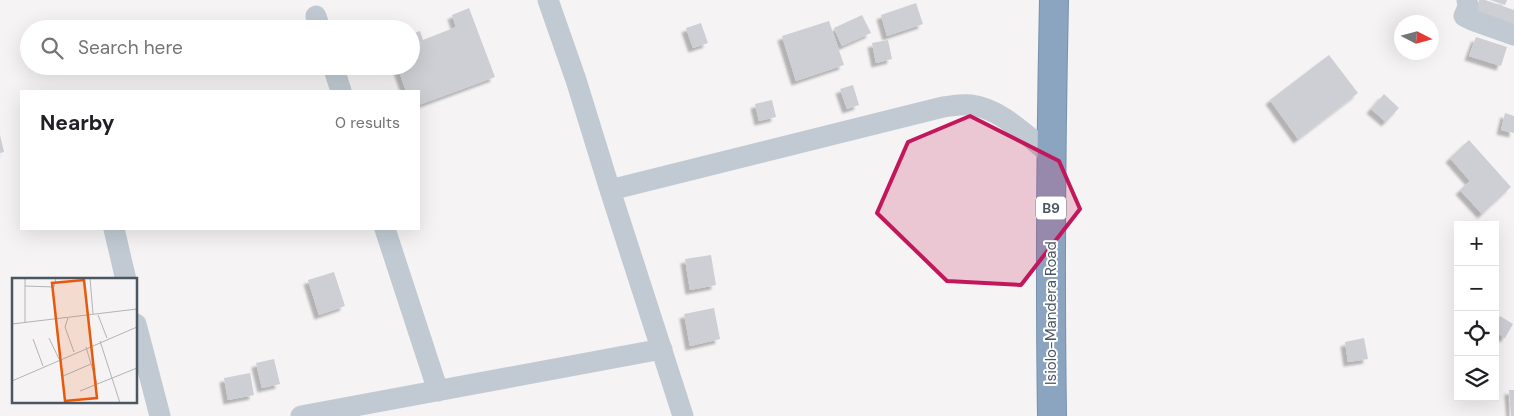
<!DOCTYPE html>
<meta charset="utf-8">
<style>
body{margin:0;font-family:"DM Sans",sans-serif;background:#f2f2f2;color:#202124}
.controls{position:absolute;right:15px;bottom:15px;display:grid;overflow:hidden;border-radius:0px;box-shadow:0 5px 20px #0002}
.controls button{width:45px;height:45px;display:grid;place-items:center;padding:0;border:0;border-bottom:1px solid #e0e0e0;background:#fff;color:#202124;font:25px sans-serif}
.compass{position:absolute;left:1394px;top:15px;width:45px;height:45px;border-radius:50%;background:#fff;box-shadow:0 5px 20px #0002;rotate:96deg}
.list{margin:0;padding:0;list-style:none}
h2{display:flex;justify-content:space-between;align-items:center;height:65px;margin:0;padding:0 20px;font-size:21px}
h2 small{font-size:16px;font-weight:400;color:#757577}
.icon{flex:none;width:28px;height:28px;fill:none;stroke:currentColor;stroke-width:2;stroke-linecap:round;stroke-linejoin:round}
.map{position:relative;flex:none;width:1514px;height:416px;overflow:hidden}
.search{position:absolute;background:#fff;box-shadow:0 5px 20px #0002;left:20px;top:20px;width:400px;height:55px;display:flex;align-items:center;gap:12px;box-sizing:border-box;padding:0 18px;border-radius:28px;color:#757577;font-size:19px}
.panel{position:absolute;background:#fff;box-shadow:0 5px 20px #0002;left:20px;top:90px;width:400px;height:140px;border-radius:0px}
.map>svg:first-child{display:block}
.building{fill:#cdcfd5;filter:url(#shadow)}
.lines{fill:none;stroke-linecap:round;stroke-linejoin:round}
.highway-casing{stroke:#7690ad;stroke-width:30}
.minor{stroke:#c1cad2;stroke-width:21}
.highway{stroke:#8ba5c1;stroke-width:28}
.marked{fill:#c2185b;fill-opacity:0.2;stroke:#c2185b;stroke-width:4;stroke-linejoin:round}
.labels{text-anchor:middle;dominant-baseline:central;stroke-width:4;stroke-linejoin:round;paint-order:stroke}
.shield{fill:#fff;stroke:#808990;stroke-width:1}
.shield-label{font-size:14px;font-weight:bold;fill:#4a5661}
.street-label{font-size:15px;fill:#4a5661;stroke:#fff}
.inset-road{fill:none;stroke:#b1b4b9;stroke-width:1}
.view{fill:#e8590c;fill-opacity:0.15;stroke:#e8590c;stroke-width:2.5}
.inset-edge{fill:none;stroke:#4a5661;stroke-width:2.5}
</style>
<div class="map">
<svg width="1514" height="416" viewBox="0 0 1514 416">
<defs>
<filter id="shadow"><feDropShadow dx="-4.5" dy="4.5" stdDeviation="1" flood-color="#0004"/></filter>
</defs>
<rect width="100%" height="100%" fill="#f5f3f3"/>
<path class="building" d="M1479,0H1485L1514,10V23L1512,29L1474,15Z
M1490,0H1507L1505,5Z
M916,3L923,24L887,36L881,15Z
M469,8L495,77L419,105V91H406L397,66H411V34L420,31L423,40L456,27L452,15Z
M862,15L871,33L842,46L834,28Z
M829,21L844,65L796,81L782,36Z
M701,23L708,43L693,48L686,28Z
M1476,37L1507,47L1501,66L1469,56Z
M888,40L892,59L876,63L872,43Z
M1329,55L1358,93L1298,139L1270,100Z
M853,85L859,105L847,109L840,89Z
M1384,94L1399,108L1386,122L1371,109Z
M772,100L776,117L759,121L755,104Z
M1505,113L1514,116V133L1501,130Z
M0,135L4,152L0,153Z
M1469,140L1511,187L1482,214L1460,190L1470,181L1450,158Z
M711,255L716,285L690,290L685,259Z
M334,272L345,306L319,315L308,280Z
M714,308L720,339L690,346L684,314Z
M1500,316L1513,324L1505,338L1495,332V324Z
M1364,338L1368,359L1348,362L1345,342Z
M274,359L280,384L262,388L256,363Z
M250,373L254,395L228,400L224,378Z
M1509,390H1514V416H1511Z"/>
<g class="lines">
<g class="highway-casing">
<path id="highway" d="M1052,416C1050,277 1051,139 1054,0"/>
</g>
<path class="minor" d="M548,0L576,80L610,190L683,416
M1467,0L1468,7L1464,16L1472,20L1514,35
M316,16L320,29
M333,66L341,91
M610,190L943,107C952,106 962,104 971,105C1000,108 1028,137 1051,155
M114,229L126,280
M385,229L438,391
M136,324L160,416
M301,416L662,349"/>
<use href="#highway" class="highway"/>
</g>
<path class="marked" d="M970,116L1059,161L1080,209L1021,285L947,281L877,213L908,142Z"/>
<g class="labels">
<rect class="shield" x="1036" y="196.5" width="30" height="23" rx="4"/>
<g class="shield-label">
<text x="1051" y="208">B9</text>
</g>
<g class="street-label">
<text transform="translate(1051 313) rotate(-90)">Isiolo-Mandera Road</text>
</g>
</g>
<g transform="translate(12 278)">
<rect width="125" height="125" fill="#f5f3f3"/>
<path class="inset-road" d="M78,0L81,36M13,8L42,9L44,0M86,37L95,60M56,40L53,49L62,74M13,44V0M0,46L125,31M37,60L47,81M21,61L31,88M88,63L108,125M74,69L85,106M51,98L79,86M0,103L125,49M68,113L125,90"/>
<path class="view" d="M72,2L85,120L53,123L40,5Z"/>
<rect width="125" height="125" class="inset-edge"/>
</g>
</svg>
<div class="controls">
<button>+</button>
<button>−</button>
<button><svg class="icon" aria-label="locate" viewBox="0 0 24 24"><circle cx="12" cy="12" r="6"/><path d="M12 2v4M12 18v4M2 12h4M18 12h4"/></svg></button>
<button><svg class="icon" aria-label="layers" viewBox="0 0 24 24"><path d="M12 4l9 5-9 5-9-5zM3 14l9 5 9-5"/></svg></button>
</div>
<svg class="compass" viewBox="-18 -18 36 36"><path d="M0-13l5 13h-10z" fill="#e53935"/><path d="M0 13l5-13h-10z" fill="#757577"/></svg>
<div class="search"><svg class="icon" aria-label="search" viewBox="0 0 24 24"><circle cx="10" cy="10" r="6"/><path d="M15 15l6 6"/></svg>Search here</div>
<section class="panel">
<h2>Nearby<small>0 results</small></h2>
<ul class="list">
</ul>
</section>
</div>
